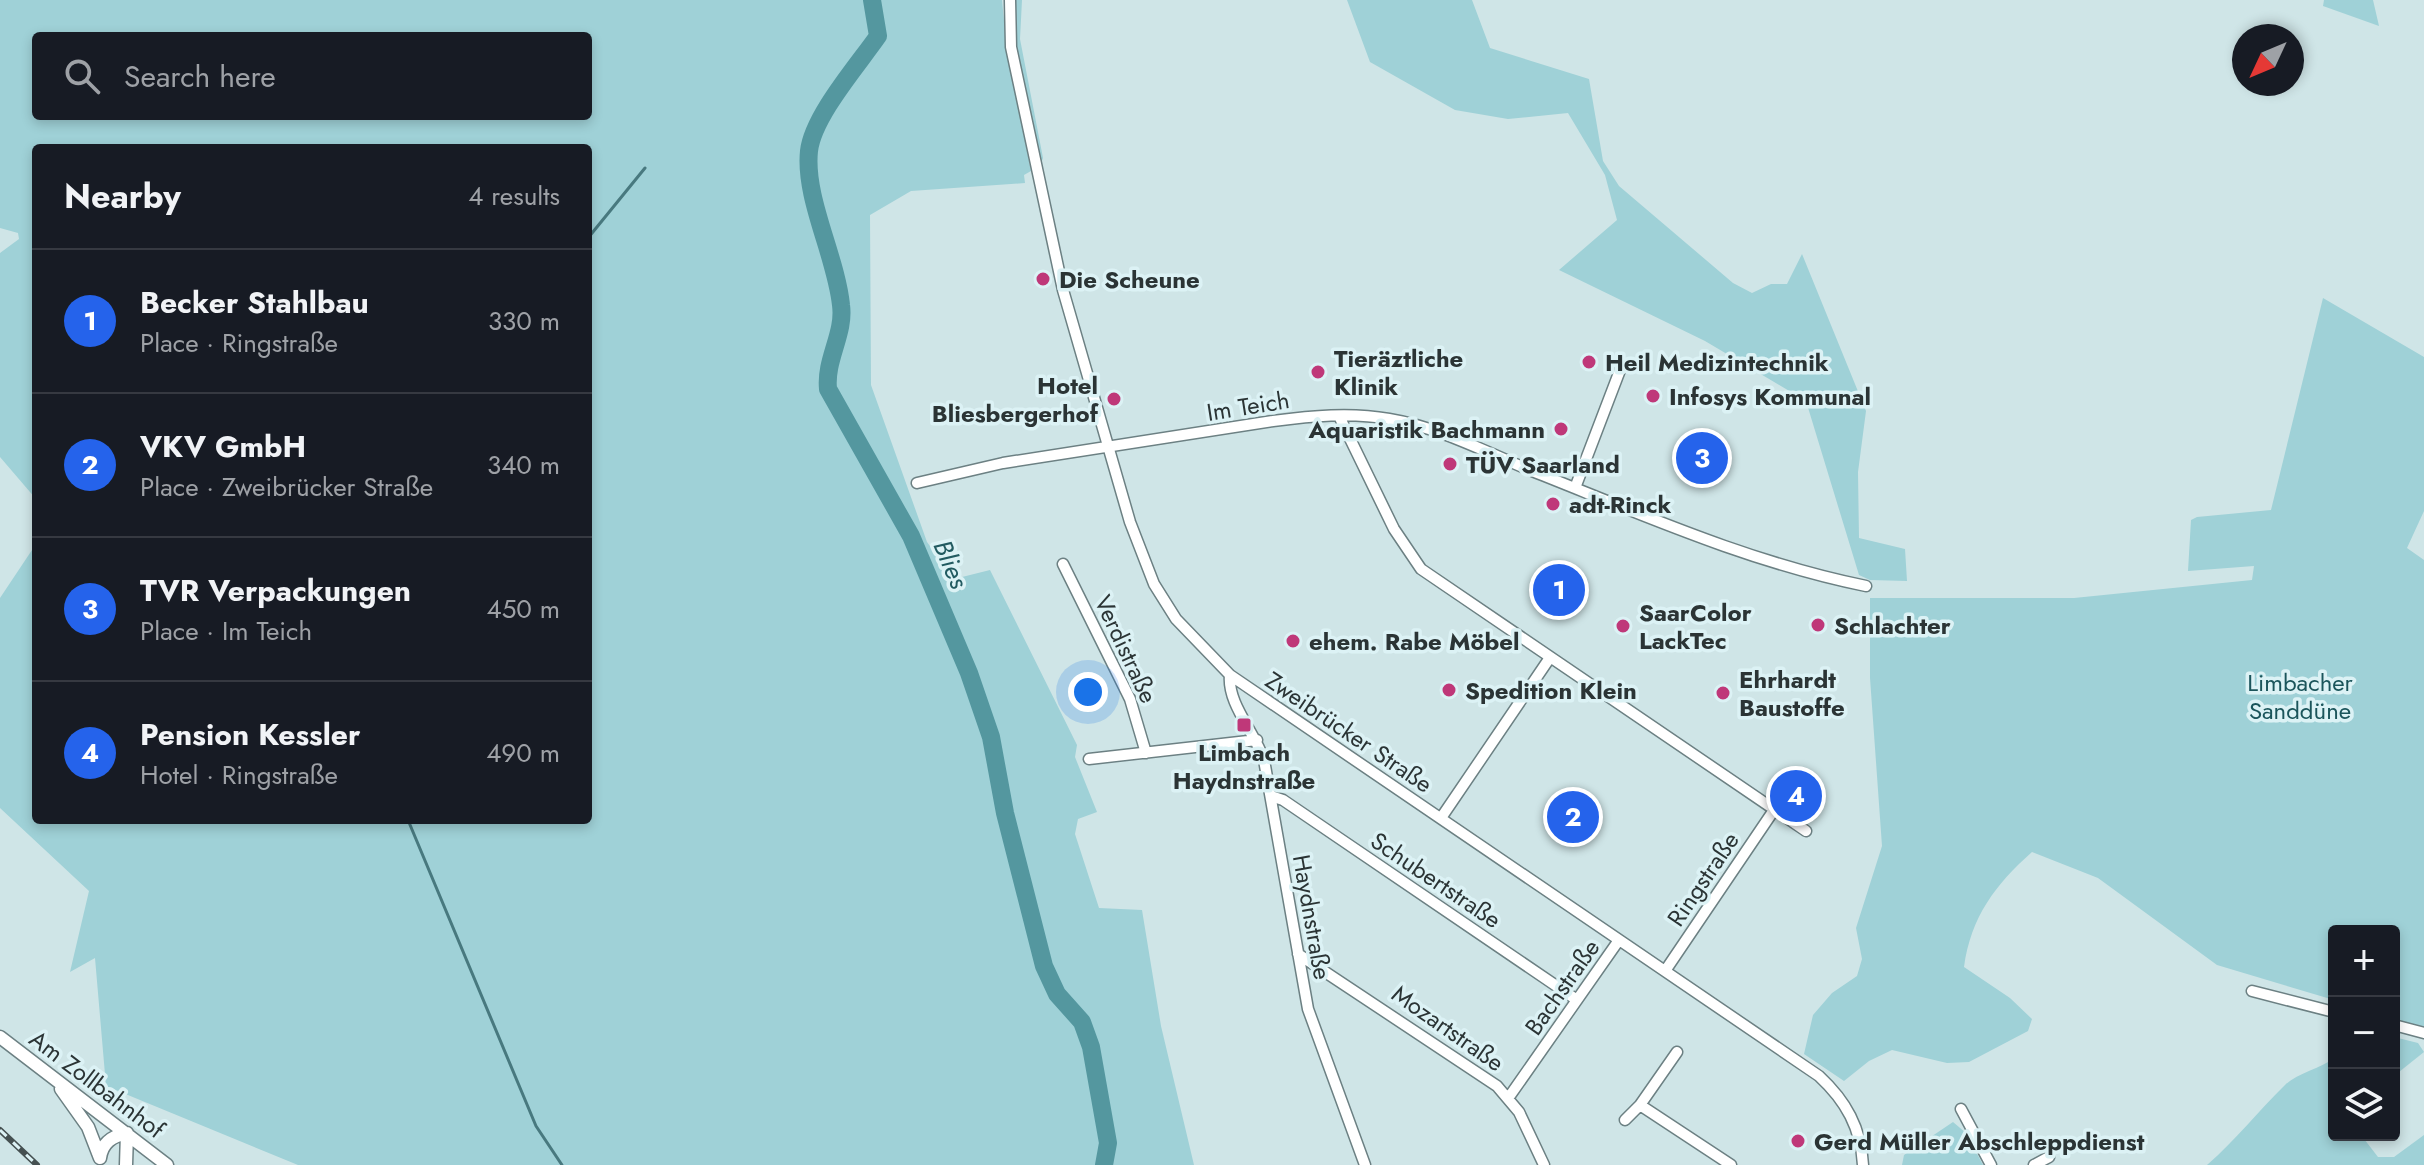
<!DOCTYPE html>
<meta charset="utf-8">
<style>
body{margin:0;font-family:Jost,sans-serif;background:#242831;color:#f1f3f6}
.controls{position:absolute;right:24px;bottom:24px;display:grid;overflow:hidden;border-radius:8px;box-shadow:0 4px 12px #0003}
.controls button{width:72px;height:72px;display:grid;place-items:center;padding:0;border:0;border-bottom:2px solid #363941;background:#171b24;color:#f1f3f6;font:40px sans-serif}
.compass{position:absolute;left:2232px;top:24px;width:72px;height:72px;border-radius:50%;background:#171b24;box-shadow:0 4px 12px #0003;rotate:226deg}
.you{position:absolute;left:1088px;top:692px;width:28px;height:28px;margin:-20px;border:6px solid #fff;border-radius:50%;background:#1a73e8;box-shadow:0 0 0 12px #1a73e833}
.badge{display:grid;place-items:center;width:52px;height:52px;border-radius:50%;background:#2563eb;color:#fff;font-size:26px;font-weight:700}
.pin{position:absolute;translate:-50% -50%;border:4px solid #fff;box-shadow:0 2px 8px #0006}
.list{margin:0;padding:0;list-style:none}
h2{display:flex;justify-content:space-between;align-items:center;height:104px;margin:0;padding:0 32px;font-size:34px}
h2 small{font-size:26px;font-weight:400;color:#9ea1a6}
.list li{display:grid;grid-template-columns:52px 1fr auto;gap:24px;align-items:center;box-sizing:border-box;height:144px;padding:0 32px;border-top:2px solid #363941}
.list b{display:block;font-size:30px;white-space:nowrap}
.list p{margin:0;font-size:26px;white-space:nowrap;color:#9ea1a6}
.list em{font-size:26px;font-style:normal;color:#9ea1a6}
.icon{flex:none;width:44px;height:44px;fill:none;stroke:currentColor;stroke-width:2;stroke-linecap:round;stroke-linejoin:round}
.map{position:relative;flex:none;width:2424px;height:1165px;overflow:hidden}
.search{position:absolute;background:#171b24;box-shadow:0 4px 12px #0003;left:32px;top:32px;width:560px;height:88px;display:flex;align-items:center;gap:20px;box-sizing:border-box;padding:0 28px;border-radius:8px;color:#9ea1a6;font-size:30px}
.panel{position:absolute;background:#171b24;box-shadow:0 4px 12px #0003;left:32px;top:144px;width:560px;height:680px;border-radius:8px}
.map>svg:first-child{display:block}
.green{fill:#9fd1d7;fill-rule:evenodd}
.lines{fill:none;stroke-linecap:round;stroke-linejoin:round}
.stream{stroke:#48797f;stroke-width:3}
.river{stroke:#54979f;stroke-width:18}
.minor-casing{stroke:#6c8083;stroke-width:13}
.major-casing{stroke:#6c8083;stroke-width:15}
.minor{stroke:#fff;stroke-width:10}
.major{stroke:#fff;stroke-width:12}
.rail-casing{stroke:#455051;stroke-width:6}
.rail{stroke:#dcf2f5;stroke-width:3;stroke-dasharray:9;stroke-linecap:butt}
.poi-dot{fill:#bf3879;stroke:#dcf2f5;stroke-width:3}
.labels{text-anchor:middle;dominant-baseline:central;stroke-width:7;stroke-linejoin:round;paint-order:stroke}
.poi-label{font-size:24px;font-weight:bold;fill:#2b3435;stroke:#dcf2f5;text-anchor:start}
.street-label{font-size:24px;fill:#2b3435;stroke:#dcf2f5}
.park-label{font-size:24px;fill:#1b555b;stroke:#dcf2f5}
.water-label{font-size:26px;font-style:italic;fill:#225b61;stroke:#dcf2f5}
</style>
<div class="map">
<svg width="2424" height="1165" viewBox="0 0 2424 1165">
<rect width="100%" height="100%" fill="#cfe5e7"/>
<path class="green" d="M0,0H1002L1007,52L1031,171L1024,175L1025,183L911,191L870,215L871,385L927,542L954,579L990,570L1077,745L1075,757L1097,812L1078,819L1075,834L1099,908L1142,910L1161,1026L1194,1165H298L106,1086L95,958L70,972L89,891L0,808V598L36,544V820H588V148H36V499L0,457V253L19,239L18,233L0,228ZM36,36H588V116H36Z
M1015,0H1022L1020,39L1043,158L1040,167L1016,50Z
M1347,0H1472L1490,48L1589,79L1603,161L1619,186L1733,283L1752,293L1771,284H1787L1802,254L1866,411L1858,472L1859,538L1905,549L1907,581L1870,580L1859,575L1806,401L1705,341L1559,270L1617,220L1605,175L1568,113L1508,119L1455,110L1370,62Z
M2324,0H2373L2379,26L2323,6Z
M2323,298L2424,357V511L2407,548L2424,560V1028L2394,1019V931H2334V1000L2217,965L2098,878L2032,852C1995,885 1971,917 1964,967L2010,998L2032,1019L2028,1031L1969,1062L1947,1063L1892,1050L1869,1061L1844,1081L1804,1054L1813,1015L1832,993L1857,976L1862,959L1856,928L1882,846L1870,678V598H2074L2252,580L2254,566L2188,571L2191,520L2197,517L2271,510Z
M2394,1037L2418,1043L2424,1052L2394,1076Z
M2334,1058V1135H2361L2378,1157H2394L2424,1135V1165H2207C2236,1140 2258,1111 2285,1085C2297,1073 2320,1069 2334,1058Z
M1953,1122L1966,1133L1983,1165H1902L1904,1155Z"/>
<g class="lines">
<path class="stream" d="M588,238L645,168
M408,820L536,1126L562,1165"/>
<path class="river" d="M872,0L878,36C858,65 813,116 809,151C804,198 836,256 841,305C845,334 825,359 828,389L911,536L969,673L991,737L1005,813L1044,966L1057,994L1082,1022L1091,1047L1108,1143L1104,1165"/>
<g class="minor-casing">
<path id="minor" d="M1010,0L1011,47L1063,290L1130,522L1154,584L1176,619L1230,675L1819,1076C1846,1101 1861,1128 1863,1165
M1339,416L1394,529L1421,569L1806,831
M917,483L1003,463L1273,421C1311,416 1351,412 1389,419C1438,427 1486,452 1532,471C1641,514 1751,563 1866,586
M1575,488L1622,365
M1063,564L1130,699L1146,753
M1230,675C1227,704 1255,732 1264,760L1308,1009L1365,1165
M1089,759L1257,740
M1271,796L1283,800L1577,1000
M1441,818L1549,659
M1298,954L1497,1086L1519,1112L1544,1165
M1665,971L1774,810
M2252,991L2334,1012
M2394,1025L2424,1033
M1509,1097L1619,940
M1640,1105L1731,1165
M1961,1109L1991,1165
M1625,1120L1640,1105L1677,1052
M2034,1165L2049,1157"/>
</g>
<g class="major-casing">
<path id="major" d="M0,1037L167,1165
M61,1089L88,1127L100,1158
M100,1158C102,1143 112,1136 127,1133
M126,1165L127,1133"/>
</g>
<use href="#minor" class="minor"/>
<use href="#major" class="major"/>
<g class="rail-casing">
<path id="rail" d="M0,1130L37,1165"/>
</g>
<use href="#rail" class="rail"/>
</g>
<g class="poi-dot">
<circle cx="1043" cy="279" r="8"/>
<circle cx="1589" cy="362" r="8"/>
<circle cx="1318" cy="372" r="8"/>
<circle cx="1653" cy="396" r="8"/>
<circle cx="1114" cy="399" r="8"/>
<circle cx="1561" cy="429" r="8"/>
<circle cx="1450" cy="464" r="8"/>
<circle cx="1553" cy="504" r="8"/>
<circle cx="1818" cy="625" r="8"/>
<circle cx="1623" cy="626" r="8"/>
<circle cx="1293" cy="641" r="8"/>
<circle cx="1449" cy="690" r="8"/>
<circle cx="1723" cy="693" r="8"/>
<rect x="1236" y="717" width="16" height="16" rx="4"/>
<circle cx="1798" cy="1141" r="8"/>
</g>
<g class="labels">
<g class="poi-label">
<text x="1059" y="279">Die Scheune</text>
<text x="1334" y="358">Tieräztliche<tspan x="1334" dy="28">Klinik</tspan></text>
<text x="1605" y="362">Heil Medizintechnik</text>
<text x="1098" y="385" text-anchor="end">Hotel<tspan x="1098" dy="28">Bliesbergerhof</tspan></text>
<text x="1669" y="396">Infosys Kommunal</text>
<text x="1545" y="429" text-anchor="end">Aquaristik Bachmann</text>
<text x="1466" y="464">TÜV Saarland</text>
<text x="1569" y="504">adt-Rinck</text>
<text x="1639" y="612">SaarColor<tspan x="1639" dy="28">LackTec</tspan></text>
<text x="1834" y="625">Schlachter</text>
<text x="1309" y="641">ehem. Rabe Möbel</text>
<text x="1739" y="679">Ehrhardt<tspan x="1739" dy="28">Baustoffe</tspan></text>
<text x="1465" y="690">Spedition Klein</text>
<text x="1244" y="752" text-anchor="middle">Limbach<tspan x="1244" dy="28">Haydnstraße</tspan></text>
<text x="1814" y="1141">Gerd Müller Abschleppdienst</text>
</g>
<g class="street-label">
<text transform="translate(1248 406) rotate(-9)">Im Teich</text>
<text transform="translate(1126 649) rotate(65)">Verdistraße</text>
<text transform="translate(1349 732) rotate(34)">Zweibrücker Straße</text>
<text transform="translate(1703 879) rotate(-56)">Ringstraße</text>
<text transform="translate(1436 880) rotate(34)">Schubertstraße</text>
<text transform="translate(1312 917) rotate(80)">Haydnstraße</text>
<text transform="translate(1562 987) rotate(-55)">Bachstraße</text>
<text transform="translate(1448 1028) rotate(35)">Mozartstraße</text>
<text transform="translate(97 1084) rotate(37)">Am Zollbahnhof</text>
</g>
<g class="park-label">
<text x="2300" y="682">Limbacher<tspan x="2300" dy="28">Sanddüne</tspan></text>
</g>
<g class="water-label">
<text transform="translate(951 564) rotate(67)">Blies</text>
</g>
</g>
</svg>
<div class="controls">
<button>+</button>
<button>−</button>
<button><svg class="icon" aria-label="layers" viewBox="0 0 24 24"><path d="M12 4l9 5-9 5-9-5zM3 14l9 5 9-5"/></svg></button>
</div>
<svg class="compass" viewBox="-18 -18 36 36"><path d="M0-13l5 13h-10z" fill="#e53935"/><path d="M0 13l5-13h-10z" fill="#9ea1a6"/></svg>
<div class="you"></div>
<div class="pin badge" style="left:1559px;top:590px">1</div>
<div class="pin badge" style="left:1573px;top:817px">2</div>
<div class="pin badge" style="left:1702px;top:458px">3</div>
<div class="pin badge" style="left:1796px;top:796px">4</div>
<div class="search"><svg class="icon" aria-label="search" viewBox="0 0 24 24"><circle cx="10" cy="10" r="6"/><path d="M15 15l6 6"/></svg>Search here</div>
<section class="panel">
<h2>Nearby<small>4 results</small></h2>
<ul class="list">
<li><span class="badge">1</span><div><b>Becker Stahlbau</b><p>Place · Ringstraße</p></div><em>330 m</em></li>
<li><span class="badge">2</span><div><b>VKV GmbH</b><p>Place · Zweibrücker Straße</p></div><em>340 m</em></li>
<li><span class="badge">3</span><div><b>TVR Verpackungen</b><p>Place · Im Teich</p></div><em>450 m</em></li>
<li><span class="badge">4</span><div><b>Pension Kessler</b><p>Hotel · Ringstraße</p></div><em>490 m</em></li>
</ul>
</section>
</div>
